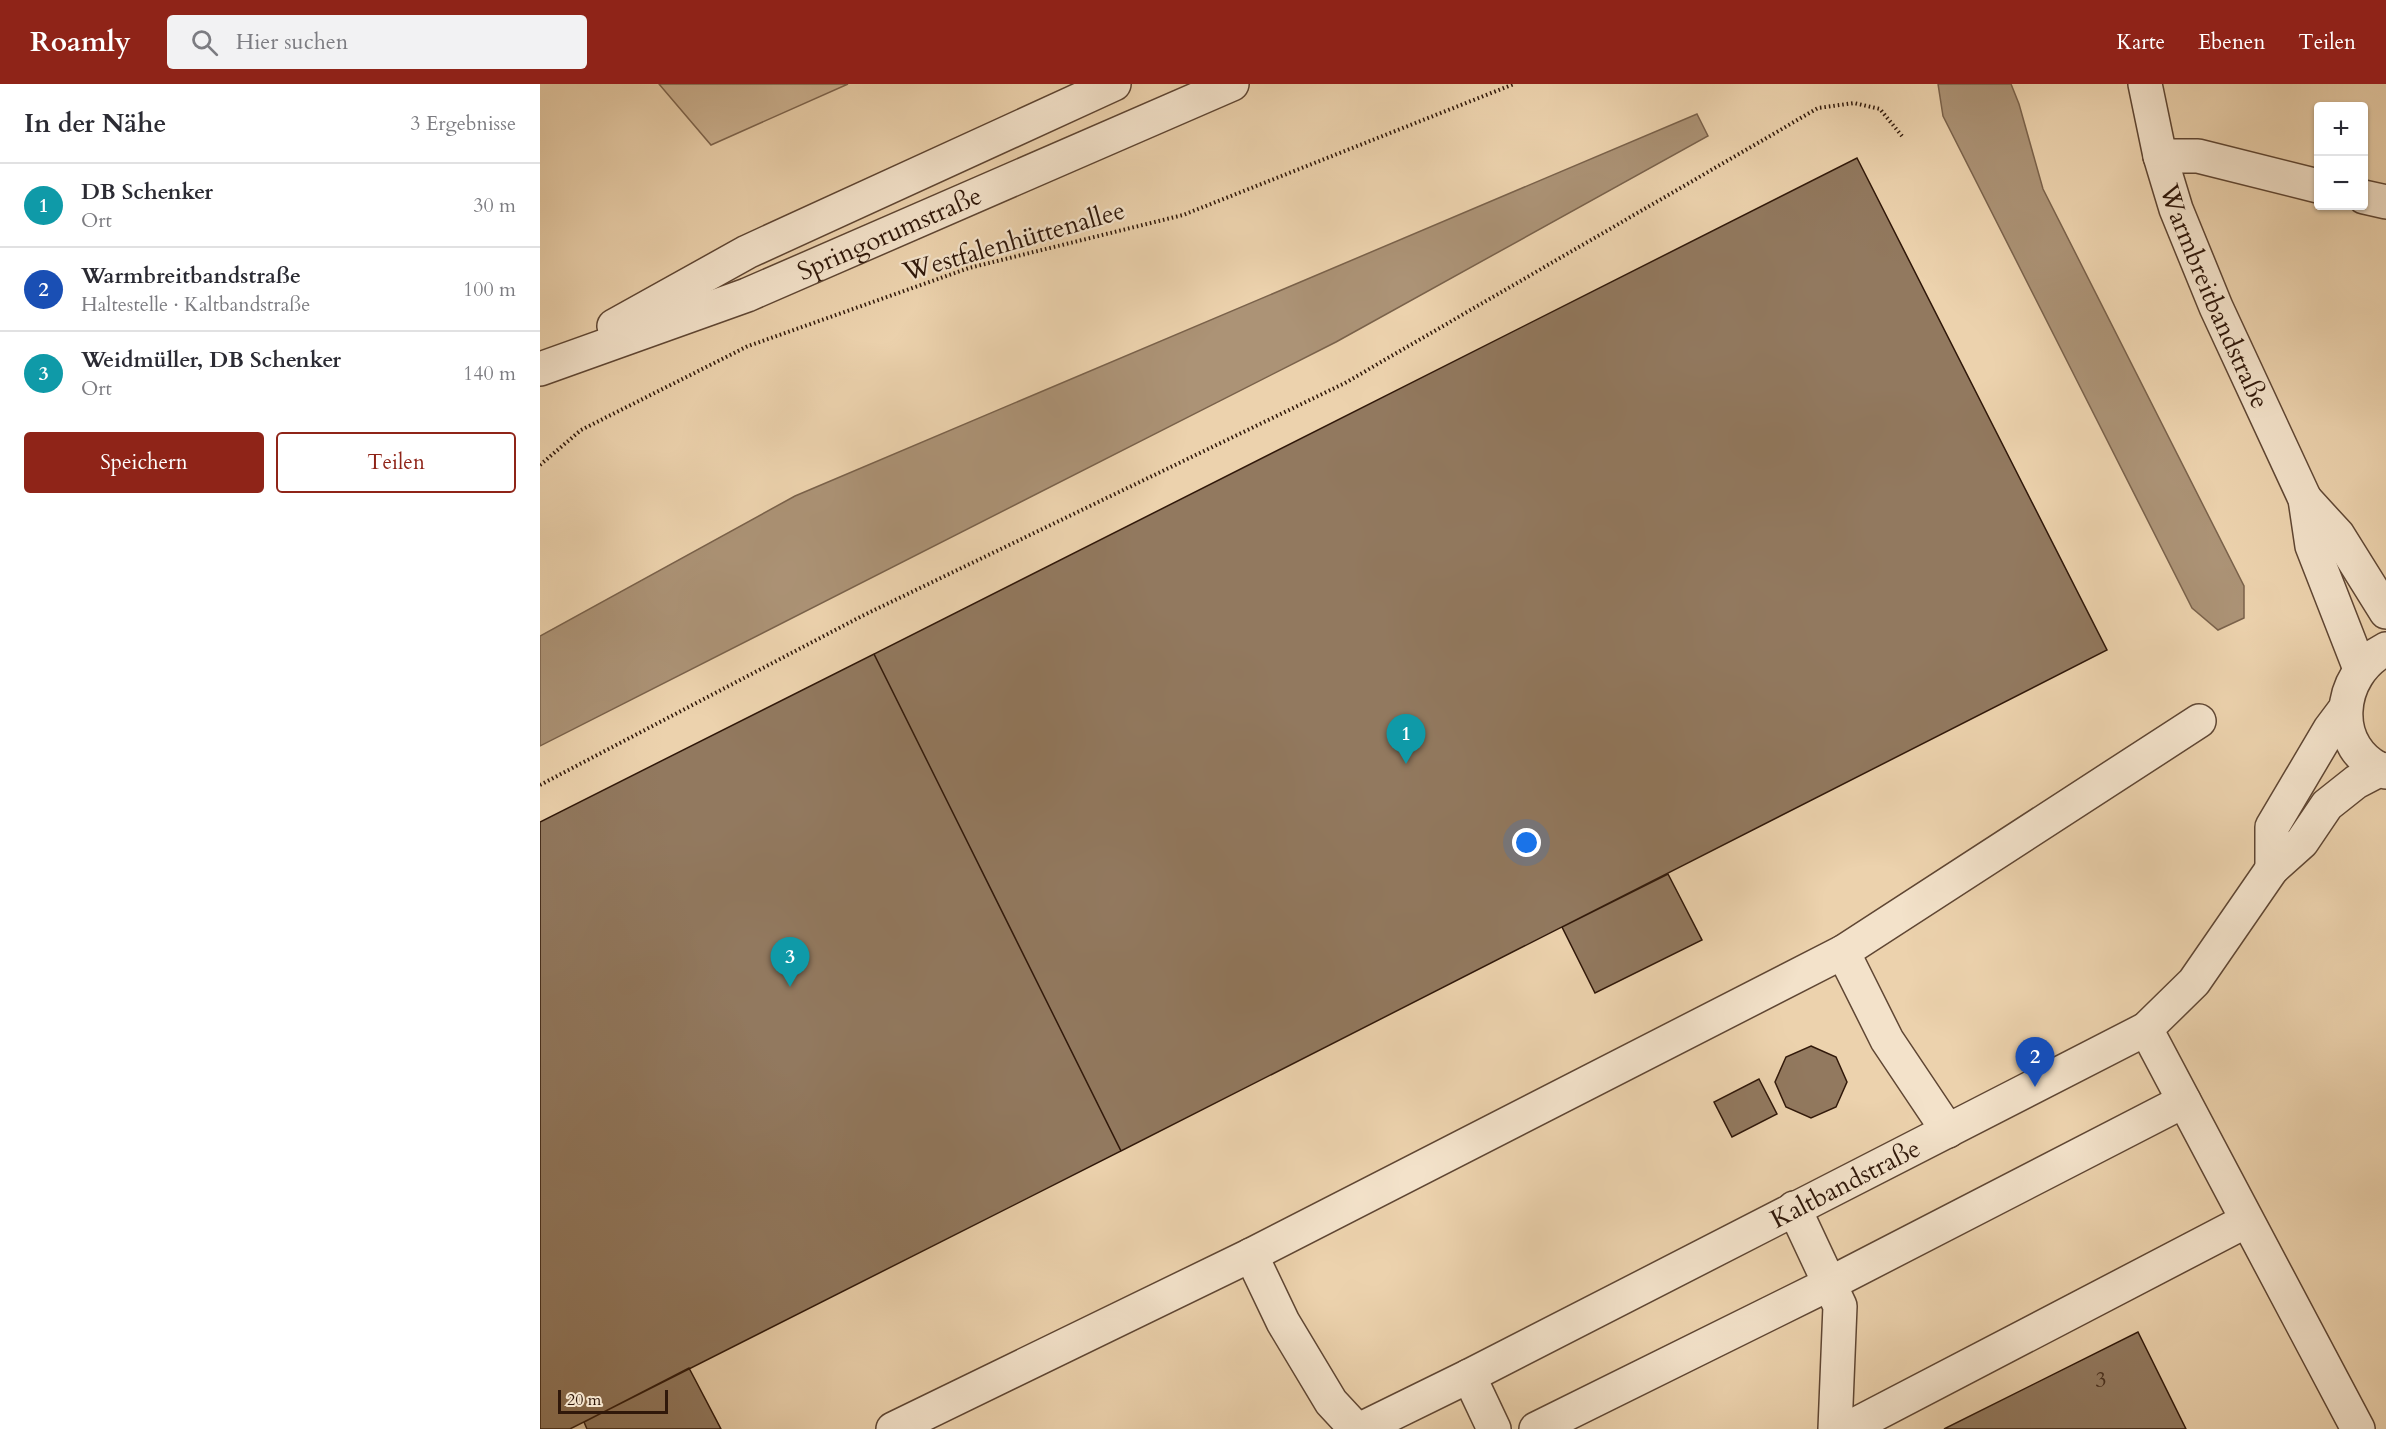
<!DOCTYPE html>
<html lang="de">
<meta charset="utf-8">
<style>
body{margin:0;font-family:Cardo,serif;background:#f2f2f3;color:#2b2b33}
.controls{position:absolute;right:18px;top:18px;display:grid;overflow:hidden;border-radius:6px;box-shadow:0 2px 4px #0004}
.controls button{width:54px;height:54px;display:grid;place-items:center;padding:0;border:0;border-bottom:2px solid #e1e1e2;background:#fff;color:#2b2b33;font:30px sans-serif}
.scale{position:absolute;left:18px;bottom:15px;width:110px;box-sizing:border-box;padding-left:6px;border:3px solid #30180a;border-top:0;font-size:16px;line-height:21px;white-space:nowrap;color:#30180a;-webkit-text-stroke:4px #f3e2ca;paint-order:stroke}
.you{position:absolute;left:987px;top:759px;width:21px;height:21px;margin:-15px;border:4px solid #fff;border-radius:50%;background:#1a73e8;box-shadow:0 0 0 9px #1a73e833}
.badge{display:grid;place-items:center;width:39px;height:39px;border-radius:50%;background:#8f2418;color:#fff;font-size:20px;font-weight:700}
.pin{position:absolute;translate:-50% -50px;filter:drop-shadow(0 2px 3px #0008)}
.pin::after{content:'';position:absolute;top:32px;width:21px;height:18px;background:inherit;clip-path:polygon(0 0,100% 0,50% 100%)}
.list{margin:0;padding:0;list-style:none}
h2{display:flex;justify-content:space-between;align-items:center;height:78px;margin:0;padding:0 24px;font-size:26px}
h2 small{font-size:20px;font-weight:400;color:#7c7c81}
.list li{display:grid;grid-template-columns:39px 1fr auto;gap:18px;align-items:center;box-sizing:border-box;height:84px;padding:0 24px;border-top:2px solid #e1e1e2}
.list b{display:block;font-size:22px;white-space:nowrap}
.list p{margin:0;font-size:20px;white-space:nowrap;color:#7c7c81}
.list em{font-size:20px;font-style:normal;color:#7c7c81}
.actions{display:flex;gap:12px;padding:18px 24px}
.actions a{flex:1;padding:14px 0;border:2px solid #8f2418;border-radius:6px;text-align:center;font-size:21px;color:#8f2418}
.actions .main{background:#8f2418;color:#fff}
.icon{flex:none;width:33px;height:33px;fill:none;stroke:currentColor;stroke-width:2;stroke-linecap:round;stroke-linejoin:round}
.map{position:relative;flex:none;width:1846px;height:1345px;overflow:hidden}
header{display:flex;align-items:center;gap:36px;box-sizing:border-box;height:84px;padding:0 30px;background:#8f2418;color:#fff}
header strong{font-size:28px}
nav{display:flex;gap:33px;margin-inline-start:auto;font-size:21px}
.search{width:420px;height:54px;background:#f2f2f3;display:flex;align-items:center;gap:15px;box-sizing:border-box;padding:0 21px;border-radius:6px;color:#7c7c81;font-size:22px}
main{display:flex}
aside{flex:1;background:#fff}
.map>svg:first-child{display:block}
.green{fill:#ccb291;stroke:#7e654e;stroke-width:1.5}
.water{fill:#ac9376;stroke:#7a624b;stroke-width:1.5}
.building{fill:#92795f;stroke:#30180a;stroke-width:1.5}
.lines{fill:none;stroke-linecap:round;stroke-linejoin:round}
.minor-casing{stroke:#5f4633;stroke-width:36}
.path{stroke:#30180a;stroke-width:4;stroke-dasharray:1.5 3;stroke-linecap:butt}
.minor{stroke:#f3e2ca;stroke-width:33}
.labels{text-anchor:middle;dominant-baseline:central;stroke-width:4.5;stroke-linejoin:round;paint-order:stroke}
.number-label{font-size:22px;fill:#48301f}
.street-label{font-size:26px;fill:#30180a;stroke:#f3e2ca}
</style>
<header>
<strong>Roamly</strong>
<div class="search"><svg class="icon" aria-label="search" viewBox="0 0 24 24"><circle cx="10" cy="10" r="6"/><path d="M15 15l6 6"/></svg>Hier suchen</div>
<nav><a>Karte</a><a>Ebenen</a><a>Teilen</a></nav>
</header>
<main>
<aside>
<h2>In der Nähe<small>3 Ergebnisse</small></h2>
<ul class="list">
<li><span class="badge" style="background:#0f9aa8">1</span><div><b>DB Schenker</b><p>Ort</p></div><em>30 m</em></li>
<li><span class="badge" style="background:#1a4fb4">2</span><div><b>Warmbreitbandstraße</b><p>Haltestelle · Kaltbandstraße</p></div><em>100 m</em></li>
<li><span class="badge" style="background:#0f9aa8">3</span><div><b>Weidmüller, DB Schenker</b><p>Ort</p></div><em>140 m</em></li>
</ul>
<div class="actions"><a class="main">Speichern</a><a>Teilen</a></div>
</aside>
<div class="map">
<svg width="1846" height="1345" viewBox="0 0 1846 1345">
<rect width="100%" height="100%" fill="#ecd2ad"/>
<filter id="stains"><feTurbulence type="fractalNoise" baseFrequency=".00333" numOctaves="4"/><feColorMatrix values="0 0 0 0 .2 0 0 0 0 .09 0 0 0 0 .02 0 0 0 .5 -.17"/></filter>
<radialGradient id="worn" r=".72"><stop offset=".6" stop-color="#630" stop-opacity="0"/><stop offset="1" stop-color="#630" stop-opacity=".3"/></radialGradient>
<path class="green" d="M119,0H308L171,61Z"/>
<path class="water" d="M1398,0H1471L1479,20L1503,105L1704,502V534L1678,546L1652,524L1403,32Z
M1157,30L1168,52L796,258L0,662V552L255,412Z"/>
<path class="building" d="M1317,74L1567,566L581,1067L334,570Z
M334,570L581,1067L30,1345H0V738Z
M1128,790L1162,856L1055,909L1022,843Z
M1271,962L1296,973L1307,998L1296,1023L1271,1034L1246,1023L1235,998L1246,973Z
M1219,995L1237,1030L1192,1053L1174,1018Z
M1598,1248L1646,1345H1404Z
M149,1284L181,1345H47L44,1338Z"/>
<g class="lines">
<g class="minor-casing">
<g id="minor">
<path id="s1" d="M1605,0L1620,72L1636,125L1676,223L1765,415L1772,462L1820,585"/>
<path d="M1620,72H1658L1778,102"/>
<path d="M1824,113L1846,118"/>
<path d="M74,242L207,168L574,0"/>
<path id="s2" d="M0,285L207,211L692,0"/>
<path d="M1765,415L1798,451L1846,528"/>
<path d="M1846,565C1796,590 1789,666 1846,688"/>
<path d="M1732,785V743L1790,645L1805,625"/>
<path d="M1303,868L1347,956L1408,1047"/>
<path d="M1606,945L1818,1345"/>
<path d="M1254,1124L1300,1222L1295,1345"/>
<path d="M711,1171L743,1238L791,1318L816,1345"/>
<path d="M929,1292L954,1345"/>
<path d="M353,1345L711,1171L1303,868L1659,637"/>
<path id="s3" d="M821,1345L929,1292L1606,945L1654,898L1732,785L1762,758L1787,721L1816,698L1841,685"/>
<path d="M996,1345L1289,1200L1644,1017"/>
<path d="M1307,1345L1706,1137"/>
</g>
</g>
<path class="path" d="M0,381L41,346L208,262L429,184L643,131L974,0
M0,701L322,532L805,299L1278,24L1314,19L1340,25L1362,52"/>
<use href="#minor" class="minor"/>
</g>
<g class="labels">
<g class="number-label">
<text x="1561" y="1296">3</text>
</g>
<g class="street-label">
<text stroke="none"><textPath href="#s2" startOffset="375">Springorumstraße</textPath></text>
<text transform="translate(474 157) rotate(-16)">Westfalenhüttenallee</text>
<text stroke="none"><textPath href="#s1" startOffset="224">Warmbreitbandstraße</textPath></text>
<text stroke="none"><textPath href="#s3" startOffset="543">Kaltbandstraße</textPath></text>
</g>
</g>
<rect width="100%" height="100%" filter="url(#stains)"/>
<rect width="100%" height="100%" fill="url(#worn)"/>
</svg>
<div class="controls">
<button>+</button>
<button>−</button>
</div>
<div class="scale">20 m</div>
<div class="you"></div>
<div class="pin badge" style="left:866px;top:680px;background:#0f9aa8">1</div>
<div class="pin badge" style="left:1495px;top:1003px;background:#1a4fb4">2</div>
<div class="pin badge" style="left:250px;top:903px;background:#0f9aa8">3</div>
</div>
</main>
